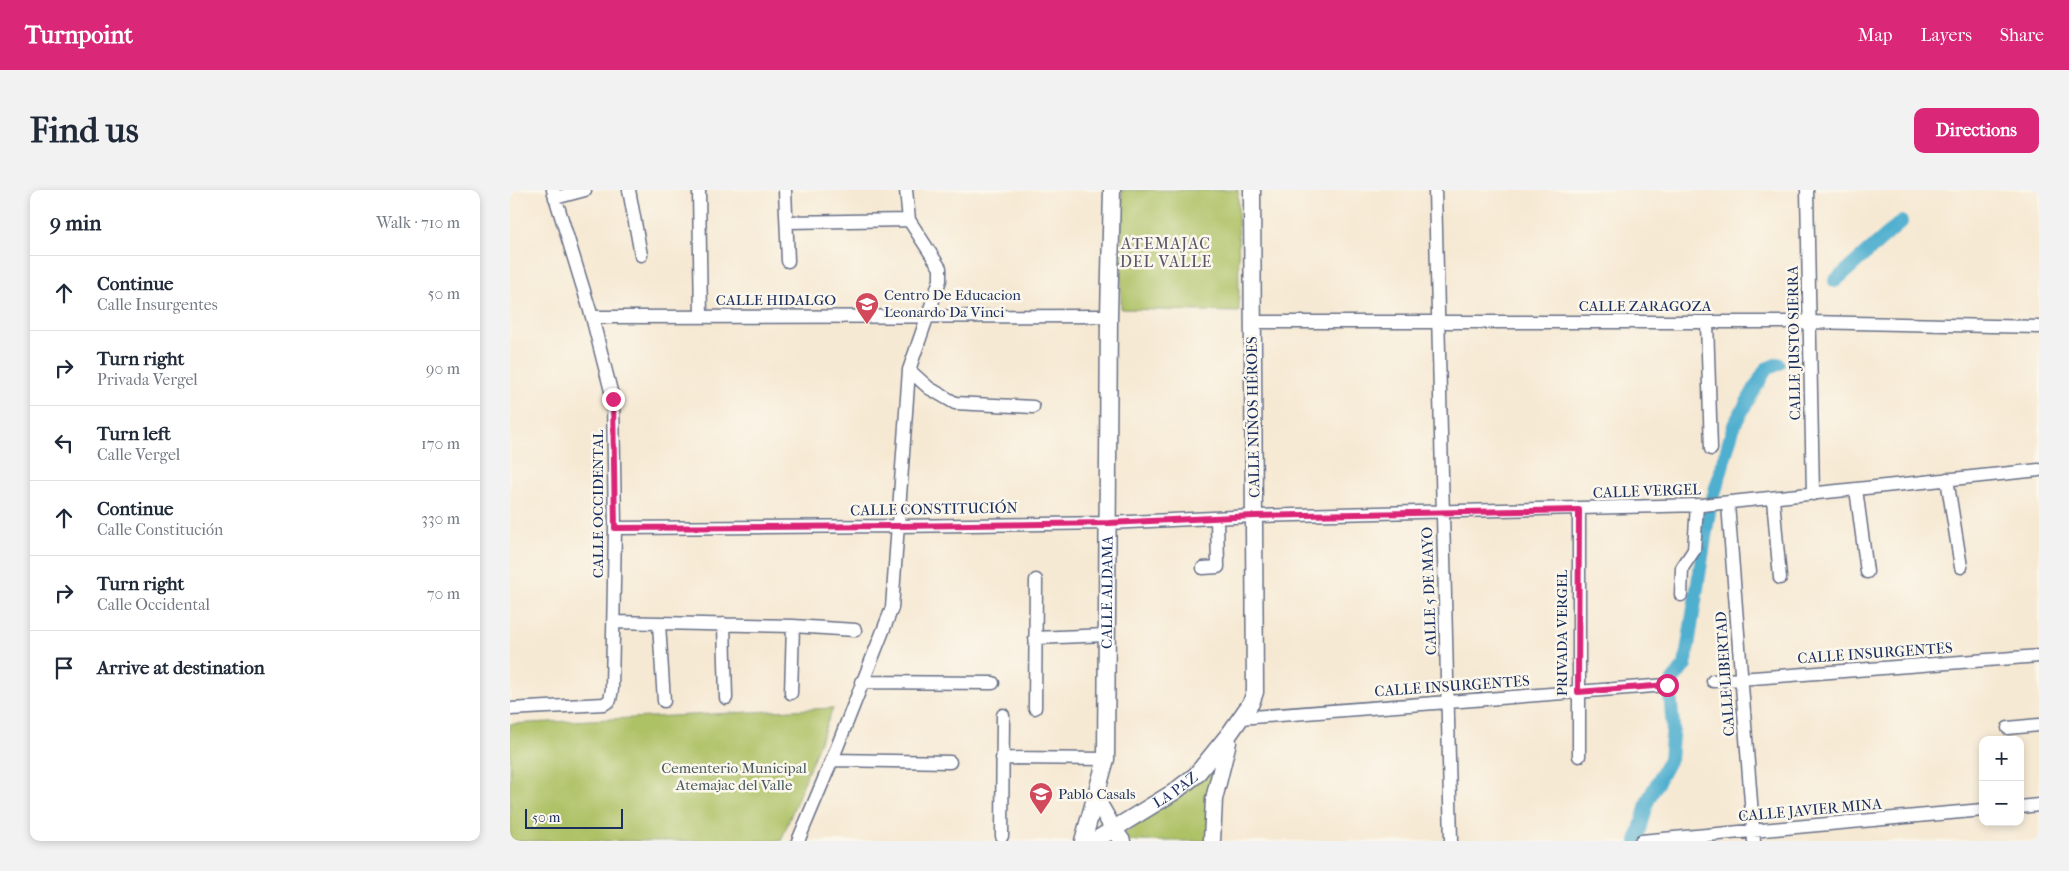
<!DOCTYPE html>
<meta charset="utf-8">
<style>
body{margin:0;font-family:"IM FELL French Canon",serif;background:#f2f2f3;color:#1f2937}
.controls{position:absolute;right:15px;bottom:15px;display:grid;overflow:hidden;border-radius:10px;box-shadow:0 2px 8px #0003}
.controls button{width:45px;height:45px;display:grid;place-items:center;padding:0;border:0;border-bottom:1px solid #e0e1e3;background:#fff;color:#1f2937;font:25px sans-serif}
.scale{position:absolute;left:15px;bottom:12px;width:98px;box-sizing:border-box;padding-left:5px;border:2px solid #1b2f5e;border-top:0;font-size:14px;line-height:18px;white-space:nowrap;color:#1b2f5e;-webkit-text-stroke:4px #fbf7ec;paint-order:stroke}
.stop{position:absolute;width:15px;height:15px;margin:-11px;border:4px solid #db2777;border-radius:50%;background:#fff}
.stop.end{background:#db2777;border-color:#fff;box-shadow:0 1px 5px #0008}
.list{margin:0;padding:0;list-style:none}
h2{display:flex;justify-content:space-between;align-items:center;height:65px;margin:0;padding:0 20px;font-size:21px}
h2 small{font-size:16px;font-weight:400;color:#747a83}
.list li{display:grid;grid-template-columns:32px 1fr auto;gap:15px;align-items:center;box-sizing:border-box;height:75px;padding:0 20px;border-top:1px solid #e0e1e3}
.list b{display:block;font-size:19px;white-space:nowrap}
.list p{margin:0;font-size:16px;white-space:nowrap;color:#747a83}
.list em{font-size:16px;font-style:normal;color:#747a83}
.icon{flex:none;width:28px;height:28px;fill:none;stroke:currentColor;stroke-width:2;stroke-linecap:round;stroke-linejoin:round}
.map{position:relative;flex:none;width:1529px;height:651px;overflow:hidden;border-radius:10px}
header{display:flex;align-items:center;gap:30px;box-sizing:border-box;height:70px;padding:0 25px;background:#db2777;color:#fff}
header strong{font-size:24px}
nav{display:flex;gap:28px;margin-inline-start:auto;font-size:18px}
.intro{display:flex;align-items:center;justify-content:space-between;box-sizing:border-box;height:120px;padding:0 30px}
h1{margin:0;font-size:35px}
.button{padding:12px 22px;border-radius:10px;background:#db2777;color:#fff;font-size:18px;font-weight:700}
main{display:flex;gap:30px;padding:0 30px}
aside{flex:1;background:#fff;border-radius:10px;box-shadow:0 2px 8px #0003}
.map>svg:first-child{display:block}
.green{fill:#adc165;stroke:#647862}
.lines{fill:none;stroke-linecap:round;stroke-linejoin:round}
.canal{stroke:#50afcf;stroke-width:14}
.minor-casing{stroke:#687087;stroke-width:15}
.tertiary-casing{stroke:#687087;stroke-width:19}
.minor{stroke:#fff;stroke-width:12}
.tertiary{stroke:#fff;stroke-width:16}
.route{stroke:#db2777;stroke-width:6}
.labels{text-anchor:middle;dominant-baseline:central;stroke-width:5;stroke-linejoin:round;paint-order:stroke}
.poi-label{font-size:15px;fill:#1b2f5e;stroke:#fbf7ec;text-anchor:start}
.street-label{font-size:15px;fill:#1b2f5e;stroke:#fbf7ec}
.park-label{font-size:15px;fill:#475b60;stroke:#fbf7ec}
.neighbourhood-label{font-size:16px;letter-spacing:1px;fill:#5a5568;stroke:#fbf7ec}
</style>
<header>
<strong>Turnpoint</strong>
<nav><a>Map</a><a>Layers</a><a>Share</a></nav>
</header>
<div class="intro"><h1>Find us</h1><a class="button">Directions</a></div>
<main>
<aside>
<h2>9 min<small>Walk · 710 m</small></h2>
<ul class="list">
<li><svg class="icon" aria-label="ahead" viewBox="0 0 24 24"><path d="M12 20V5M6 11l6-6 6 6"/></svg><div><b>Continue</b><p>Calle Insurgentes</p></div><em>50 m</em></li>
<li><svg class="icon" aria-label="right" viewBox="0 0 24 24"><path d="M7 20v-9h11M14 6l5 5-5 5"/></svg><div><b>Turn right</b><p>Privada Vergel</p></div><em>90 m</em></li>
<li><svg class="icon" aria-label="left" viewBox="0 0 24 24"><path d="M17 20v-9H6M10 6l-5 5 5 5"/></svg><div><b>Turn left</b><p>Calle Vergel</p></div><em>170 m</em></li>
<li><svg class="icon" aria-label="ahead" viewBox="0 0 24 24"><path d="M12 20V5M6 11l6-6 6 6"/></svg><div><b>Continue</b><p>Calle Constitución</p></div><em>330 m</em></li>
<li><svg class="icon" aria-label="right" viewBox="0 0 24 24"><path d="M7 20v-9h11M14 6l5 5-5 5"/></svg><div><b>Turn right</b><p>Calle Occidental</p></div><em>70 m</em></li>
<li><svg class="icon" aria-label="arrive" viewBox="0 0 24 24"><path d="M6 21V4h12l-3 4 3 4H6"/></svg><div><b>Arrive at destination</b></div></li>
</ul>
</aside>
<div class="map">
<svg width="1529" height="651" viewBox="0 0 1529 651">
<rect width="100%" height="100%" fill="#fbf7ec"/>
<filter id="ink" filterUnits="userSpaceOnUse"><feTurbulence type="fractalNoise" baseFrequency=".02" numOctaves="2"/><feDisplacementMap in="SourceGraphic" scale="10" xChannelSelector="R" yChannelSelector="G"/><feConvolveMatrix kernelMatrix="1 2 1 2 8 2 1 2 1" color-interpolation-filters="sRGB"/></filter>
<filter id="wash" filterUnits="userSpaceOnUse"><feTurbulence type="fractalNoise" baseFrequency=".0096" numOctaves="4" result="noise"/><feDisplacementMap in="SourceGraphic" scale="20" xChannelSelector="R" yChannelSelector="G"/><feGaussianBlur stdDeviation="1.12" result="paint"/><feColorMatrix in="noise" values="0 0 0 0 0 0 0 0 0 0 0 0 0 0 0 0 0 1.4 0 .05"/><feComposite in="paint" operator="in"/></filter>
<g filter="url(#wash)">
<rect width="100%" height="100%" fill="#f6e9d3"/>
<path class="green" d="M612,0H728L729,122L611,119Z
M323,518L271,651H0V534Z
M711,567L700,651H619L614,644L648,619Z"/>
<g class="lines">
<path class="canal" d="M1325,91L1391,32
M1127,651L1138,610L1160,569L1163,537L1160,504L1163,490L1175,475L1199,322L1224,235L1256,179L1268,174"/>
</g>
</g>
<g filter="url(#ink)">
<g class="lines">
<g class="minor-casing">
<path id="minor" d="M119,0L131,65
M189,0L191,127
M275,0L278,71
M925,0L941,651
M1297,0L1303,304
M45,8L75,0
M277,32L399,30
M82,127L599,126
M742,132H1299L1529,137
M1197,132L1201,259
M399,180L419,198L445,213L523,217
M1437,289L1451,377
M1346,299L1357,382
M1263,309L1270,388
M1218,314L1244,651
M1069,320V566
M105,338L386,336L599,333L744,326L1192,315L1529,280
M693,378L708,377L707,328
M1171,405L1172,378L1184,360L1187,315
M104,432L283,436L345,440
M149,434L154,511
M214,434L216,508
M525,448L597,445
M1203,491L1529,466
M351,492L483,493
M281,503L283,436
M525,518L526,390
M0,519L94,514L100,510L102,499L105,338L103,209L82,127L43,0
M730,528L1157,495
M1498,538L1529,535
M492,568L596,569
M322,570L440,572
M1510,617L1529,615
M492,646L493,525
M288,651L322,570L382,418L399,180L430,90V78L399,30L396,0
M1131,651L1473,620"/>
</g>
<g class="tertiary-casing">
<g id="tertiary">
<path d="M585,607L604,640L612,651"/>
<path id="s1" d="M573,651L596,569L599,126L602,0"/>
<path id="s2" d="M584,651L664,602L686,585L720,543L741,513L745,502L742,0"/>
<path d="M702,651L704,609L718,552"/>
</g>
</g>
<use href="#minor" class="minor"/>
<use href="#tertiary" class="tertiary"/>
</g>
</g>
<g class="lines" filter="url(#ink)">
<path class="route" d="M103,209L105,338L386,336L599,333L744,326L1069,320L1068,502L1157,495"/>
</g>
<defs>
<g id="school-pin" transform="scale(1.25)"><path d="M0 17L-7.5 6A9.5 9.5 0 1 1 7.5 6Z" fill="#d1495b" stroke="#fbf7ec"/><path d="M0-5L7-2L0 1L-7-2ZM-4 1L0 2.5L4 1V4Q0 6-4 4Z" fill="#fff"/></g>
</defs>
<g fill-rule="evenodd">
<use href="#school-pin" x="357" y="114"/>
<use href="#school-pin" x="531" y="604"/>
</g>
<g class="labels">
<g class="poi-label">
<text x="374" y="105">Centro De Educacion<tspan x="374" dy="17">Leonardo Da Vinci</tspan></text>
<text x="548" y="604">Pablo Casals</text>
</g>
<g class="street-label">
<text x="266" y="110">CALLE HIDALGO</text>
<text x="1135" y="116">CALLE ZARAGOZA</text>
<text transform="translate(1284 153) rotate(-91)">CALLE JUSTO SIERRA</text>
<text transform="translate(743 227) rotate(-91)">CALLE NIÑOS HÉROES</text>
<text transform="translate(1137 301) rotate(-2)">CALLE VERGEL</text>
<text transform="translate(88 314) rotate(-90)">CALLE OCCIDENTAL</text>
<text transform="translate(424 319) rotate(-1)">CALLE CONSTITUCIÓN</text>
<text transform="translate(919 401) rotate(-92)">CALLE 5 DE MAYO</text>
<text stroke="none"><textPath href="#s1" startOffset="252">CALLE ALDAMA</textPath></text>
<text transform="translate(1052 443) rotate(-90)">PRIVADA VERGEL</text>
<text transform="translate(1365 463) rotate(-4)">CALLE INSURGENTES</text>
<text transform="translate(1215 484) rotate(-94)">CALLE LIBERTAD</text>
<text transform="translate(942 496) rotate(-4)">CALLE INSURGENTES</text>
<text stroke="none"><textPath href="#s2" startOffset="96">LA PAZ</textPath></text>
<text transform="translate(1300 620) rotate(-5)">CALLE JAVIER MINA</text>
</g>
<g class="park-label">
<text x="224" y="578">Cementerio Municipal<tspan x="224" dy="17">Atemajac del Valle</tspan></text>
</g>
<g class="neighbourhood-label">
<text x="656" y="53">ATEMAJAC<tspan x="656" dy="18">DEL VALLE</tspan></text>
</g>
</g>
</svg>
<div class="controls">
<button>+</button>
<button>−</button>
</div>
<div class="scale">50 m</div>
<div class="stop" style="left:1157px;top:495px"></div>
<div class="stop end" style="left:103px;top:209px"></div>
</div>
</main>
